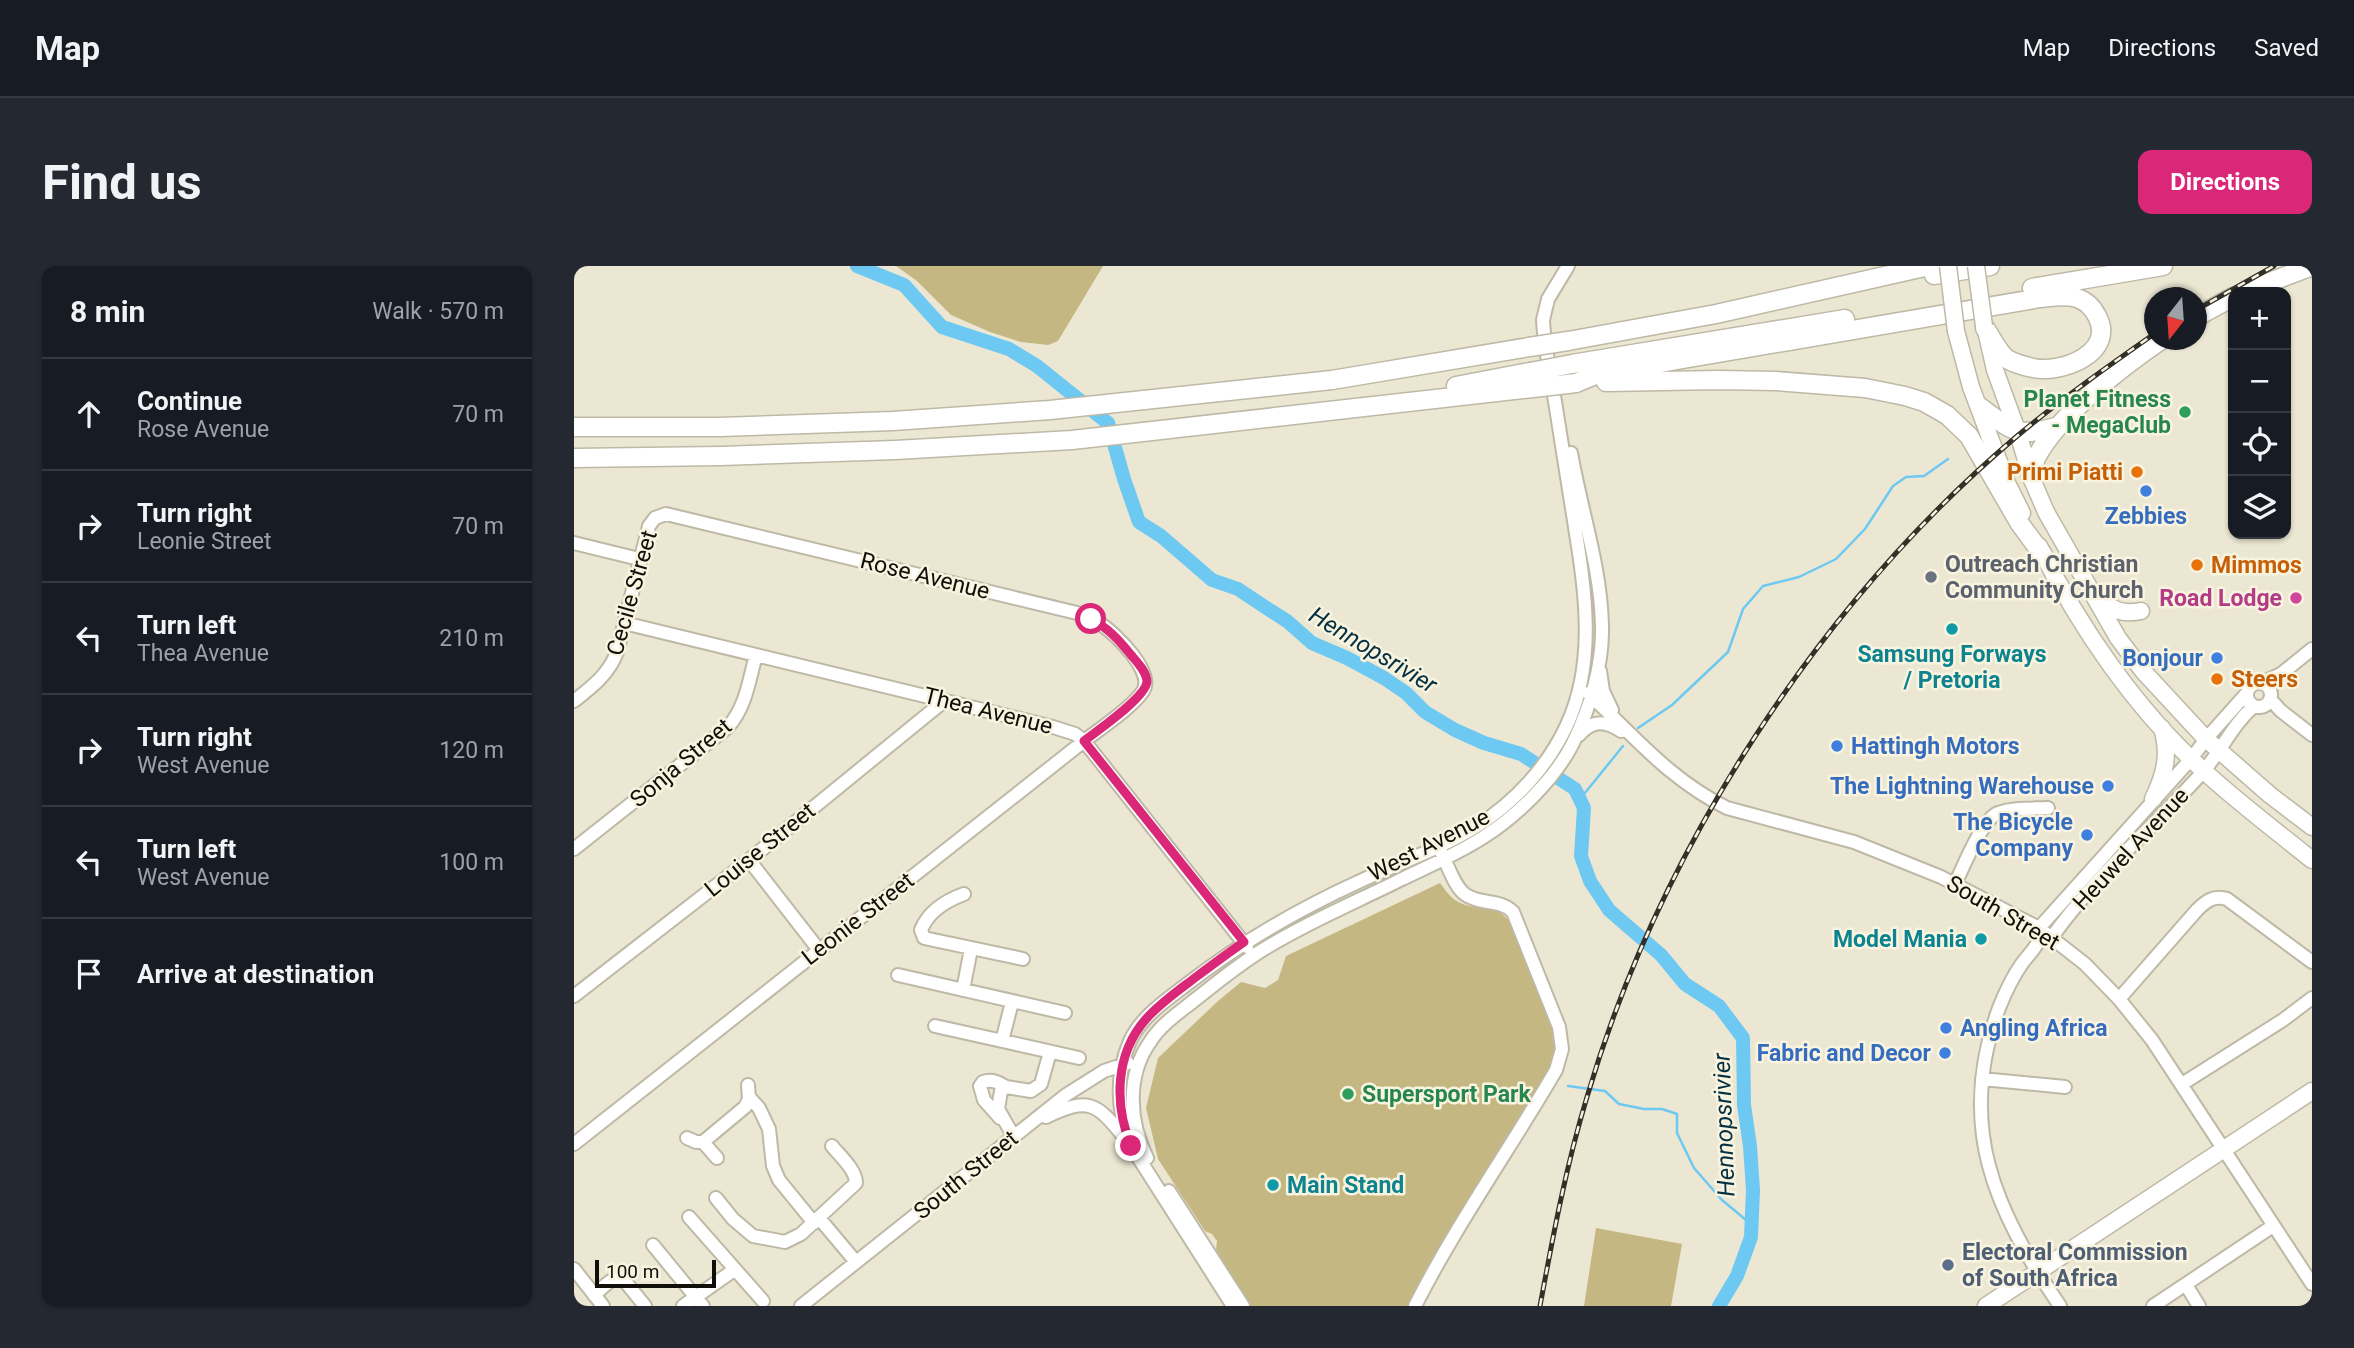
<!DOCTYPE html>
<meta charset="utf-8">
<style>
body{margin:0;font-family:Roboto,sans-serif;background:#242831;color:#f1f3f6}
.controls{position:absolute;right:21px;top:21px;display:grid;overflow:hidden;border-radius:14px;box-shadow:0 2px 5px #0004}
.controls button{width:63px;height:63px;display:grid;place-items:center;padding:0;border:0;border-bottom:2px solid #363941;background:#171b24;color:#f1f3f6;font:35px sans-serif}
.compass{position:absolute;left:1570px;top:21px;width:63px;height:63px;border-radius:50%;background:#171b24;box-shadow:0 2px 5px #0004;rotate:197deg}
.scale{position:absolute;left:21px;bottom:18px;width:121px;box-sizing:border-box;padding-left:7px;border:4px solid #110f09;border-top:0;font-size:19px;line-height:24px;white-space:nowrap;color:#110f09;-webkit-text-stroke:5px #f9f4e0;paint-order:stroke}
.stop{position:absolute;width:21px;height:21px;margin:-16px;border:5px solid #db2777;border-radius:50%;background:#fff}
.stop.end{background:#db2777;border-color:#fff;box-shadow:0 2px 7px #0008}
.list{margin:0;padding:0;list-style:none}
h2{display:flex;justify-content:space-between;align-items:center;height:91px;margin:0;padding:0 28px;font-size:30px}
h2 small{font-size:23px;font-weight:400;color:#9ea1a6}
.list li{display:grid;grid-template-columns:46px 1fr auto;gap:21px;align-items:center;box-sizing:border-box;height:112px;padding:0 28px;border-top:2px solid #363941}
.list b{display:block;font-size:26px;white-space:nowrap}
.list p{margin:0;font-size:23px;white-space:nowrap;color:#9ea1a6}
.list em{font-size:23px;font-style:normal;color:#9ea1a6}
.icon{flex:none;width:38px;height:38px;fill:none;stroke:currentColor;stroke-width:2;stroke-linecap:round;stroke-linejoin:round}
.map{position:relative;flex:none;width:1738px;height:1040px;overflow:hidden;border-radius:14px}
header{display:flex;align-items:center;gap:42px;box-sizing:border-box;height:98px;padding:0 35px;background:#171b24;border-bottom:2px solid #363941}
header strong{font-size:33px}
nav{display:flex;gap:38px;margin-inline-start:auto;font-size:24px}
.intro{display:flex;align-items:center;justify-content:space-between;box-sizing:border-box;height:168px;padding:0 42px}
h1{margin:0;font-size:49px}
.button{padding:18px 32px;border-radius:14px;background:#db2777;color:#fff;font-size:24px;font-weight:700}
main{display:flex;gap:42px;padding:0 42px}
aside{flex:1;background:#171b24;border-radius:14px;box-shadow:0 2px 5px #0004}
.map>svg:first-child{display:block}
.green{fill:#c5b781}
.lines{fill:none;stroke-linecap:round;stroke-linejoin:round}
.stream{stroke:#6dc9f2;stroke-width:2.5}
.river{stroke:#6dc9f2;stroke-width:14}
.minor-casing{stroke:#beb9a6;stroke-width:16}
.major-casing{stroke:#beb9a6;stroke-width:19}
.highway-casing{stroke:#beb9a6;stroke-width:21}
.minor{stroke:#fff;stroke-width:12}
.major{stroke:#fff;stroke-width:16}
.highway{stroke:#fff;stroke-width:18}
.rail-casing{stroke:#333028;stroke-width:5}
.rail{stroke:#f9f4e0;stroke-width:2.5;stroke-dasharray:8;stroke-linecap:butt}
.major-bridge-casing{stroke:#beb9a6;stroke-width:19;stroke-linecap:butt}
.highway-bridge-casing{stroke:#beb9a6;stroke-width:21;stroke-linecap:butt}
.major-bridge{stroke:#fff;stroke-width:16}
.highway-bridge{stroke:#fff;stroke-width:18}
.route{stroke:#db2777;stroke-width:9}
.leisure-dot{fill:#2e9e5b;stroke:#f9f4e0;stroke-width:2.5}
.food-dot{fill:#e8710a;stroke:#f9f4e0;stroke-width:2.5}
.shop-dot{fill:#3f7fe0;stroke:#f9f4e0;stroke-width:2.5}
.worship-dot{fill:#6b7280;stroke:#f9f4e0;stroke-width:2.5}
.hotel-dot{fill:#d1479c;stroke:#f9f4e0;stroke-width:2.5}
.culture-dot{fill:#0f9aa8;stroke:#f9f4e0;stroke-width:2.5}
.service-dot{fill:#5c6f8a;stroke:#f9f4e0;stroke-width:2.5}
.labels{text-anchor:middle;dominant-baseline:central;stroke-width:5;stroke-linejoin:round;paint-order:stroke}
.leisure-label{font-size:23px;font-weight:bold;fill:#27864d;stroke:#f9f4e0;text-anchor:end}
.food-label{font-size:23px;font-weight:bold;fill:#c56008;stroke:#f9f4e0;text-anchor:start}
.shop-label{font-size:23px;font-weight:bold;fill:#366cbe;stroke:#f9f4e0;text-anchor:end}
.worship-label{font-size:23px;font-weight:bold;fill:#5b616d;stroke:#f9f4e0;text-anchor:start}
.street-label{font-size:23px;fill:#110f09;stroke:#f9f4e0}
.hotel-label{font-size:23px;font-weight:bold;fill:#b23c85;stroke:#f9f4e0;text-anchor:end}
.culture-label{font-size:23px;font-weight:bold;fill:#0d838f;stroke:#f9f4e0}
.service-label{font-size:23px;font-weight:bold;fill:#4e5e75;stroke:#f9f4e0;text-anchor:start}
.water-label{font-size:24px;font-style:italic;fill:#043041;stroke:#f9f4e0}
</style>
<header>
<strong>Map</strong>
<nav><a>Map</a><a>Directions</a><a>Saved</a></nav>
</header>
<div class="intro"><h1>Find us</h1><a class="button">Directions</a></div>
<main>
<aside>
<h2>8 min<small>Walk · 570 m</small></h2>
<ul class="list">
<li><svg class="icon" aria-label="ahead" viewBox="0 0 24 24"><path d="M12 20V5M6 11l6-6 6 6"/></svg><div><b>Continue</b><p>Rose Avenue</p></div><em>70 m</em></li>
<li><svg class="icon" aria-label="right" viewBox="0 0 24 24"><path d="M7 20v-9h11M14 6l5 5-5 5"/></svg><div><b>Turn right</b><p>Leonie Street</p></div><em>70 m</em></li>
<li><svg class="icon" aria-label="left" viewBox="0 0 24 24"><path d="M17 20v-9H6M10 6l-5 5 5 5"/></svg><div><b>Turn left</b><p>Thea Avenue</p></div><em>210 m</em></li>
<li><svg class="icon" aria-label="right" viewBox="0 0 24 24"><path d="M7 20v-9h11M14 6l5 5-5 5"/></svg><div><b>Turn right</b><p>West Avenue</p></div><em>120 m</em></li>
<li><svg class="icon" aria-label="left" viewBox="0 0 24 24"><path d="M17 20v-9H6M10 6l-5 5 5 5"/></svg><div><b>Turn left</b><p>West Avenue</p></div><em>100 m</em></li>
<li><svg class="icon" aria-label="arrive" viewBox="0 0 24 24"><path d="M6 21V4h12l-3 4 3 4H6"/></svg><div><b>Arrive at destination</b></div></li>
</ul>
</aside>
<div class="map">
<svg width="1738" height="1040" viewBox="0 0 1738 1040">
<rect width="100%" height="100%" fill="#ece7d3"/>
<path class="green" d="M322,0H529L484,75L474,79L447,76L416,66L377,49L343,15Z
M866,617C870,622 875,630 881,634C904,649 920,630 941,663C953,694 984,752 983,784C982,794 976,802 971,809L980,815C936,891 889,964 846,1040H676L642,983L643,975L638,968L631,965L584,893L572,842L584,792L644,735L667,716L691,722L704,714L712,690Z
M1022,962L1108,978L1097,1040H1010Z"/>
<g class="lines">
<path class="stream" d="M1064,462L1098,439L1154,386L1169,343L1189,320L1225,311L1262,293L1291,263L1319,220L1332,211L1350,210L1374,193
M1006,533L1049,480
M994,820L1031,825L1045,838L1070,843H1088L1103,848V867L1120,902L1148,934L1178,959"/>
<path class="river" d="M283,0L330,19L368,61L435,83L463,100L534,157L550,213L565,256L587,270L638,314L664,323L691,341L713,355L738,377L773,392L810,412L832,427L851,446L881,464L910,477L947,488L1001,523L1010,542L1007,590L1016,615L1035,644L1087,689L1111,718L1145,740L1169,772L1170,839L1176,880L1179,924L1177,971L1163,1010L1145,1040"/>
<g class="minor-casing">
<path id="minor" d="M0,277L65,293
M50,357L479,461L501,468L510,475L673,681
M1026,405L1029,425L1038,444
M1673 429a12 12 0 1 1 24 0a12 12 0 1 1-24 0Z
M1688,417L1707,408L1738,383
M1014,427C1060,470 1095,513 1153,542L1280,576L1367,611L1465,662L1511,698L1545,733L1578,774L1738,1018
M1696,433L1707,445L1738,469
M0,435C18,421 35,408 43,386L75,260L81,252L92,248L503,347C512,351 521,354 528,359C543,369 581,407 569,425C560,440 526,463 510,475L0,878
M1005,469C1018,454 1031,454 1047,465
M0,583L154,461C172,441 175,414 182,389
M175,594L245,684
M1381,618C1389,602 1408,553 1424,547C1440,541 1458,543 1474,542
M390,628C371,635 354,646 347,664L350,672L449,693
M1471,672L1478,671C1521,611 1578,562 1627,508C1647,486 1658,459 1680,440
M324,709L491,747
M389,724L397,683
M0,730L175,594L370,435
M1545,733L1623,644C1632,635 1640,629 1653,633L1738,696
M361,760L505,792
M428,775L438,736
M1408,813L1491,821
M1608,818L1709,754L1738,732
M175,831L185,842L195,863L199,900L205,914L240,957
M472,851C514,831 522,836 550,871
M426,852L410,834L406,820L409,816C418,813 424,816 432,821
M440,871L424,843L427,825L432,821L457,825L467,818L476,786
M113,872L122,876H129L171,841L175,833L174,819
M129,876L143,892
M573,892C555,856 552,810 576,776C587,758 606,746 622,733C646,714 669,695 695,680C738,654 784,635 828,613C855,600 883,588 908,572C942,551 981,513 999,477C1016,442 1029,399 1028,360C1027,302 1007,244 997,187
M595,925L669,1040
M142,932L159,953L179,970L211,976L227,968L282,917C282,904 267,891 258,880
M115,951L189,1035
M245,952L282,996
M79,979L129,1040
M0,1003L29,1040
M1612,1019L1625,1040
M20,1029C29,1022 39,1008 50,1014L71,1040
M109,1040L160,1004
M227,1040L492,829L530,805L554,797
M659,1040L557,880C543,845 541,810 556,775C567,751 592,734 612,719C665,678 721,645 782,617C822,598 866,583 903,560C941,536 973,501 992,461C1023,396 1011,323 1000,255C993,211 986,167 979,123C975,100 970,77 969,54L974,33L994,0
M841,1040C882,959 936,883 982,804L988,783L985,761L939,646C926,633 907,639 892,629C880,621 874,599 867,586
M1486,1040C1420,943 1382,859 1425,742C1431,727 1438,712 1447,699C1452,691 1463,682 1465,673C1466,669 1465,666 1465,662L1617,493L1632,473L1673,427
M1579,1040L1699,960"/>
</g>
<g class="major-casing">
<path id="major" d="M1382,65L1397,121L1433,217L1448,247
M1413,69L1421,104L1444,167L1457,211L1472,246L1544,372L1569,405L1632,473L1696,529L1738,561
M1465,280C1506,362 1562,444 1631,506C1665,537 1702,565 1738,594
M1525,331C1538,344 1548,349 1567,345
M1579,533C1591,508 1596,489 1588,462
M1412,1040L1738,825"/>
</g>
<g class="highway-casing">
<path id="highway" d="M1360,9L1416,0
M1458,22L1589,0
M1670,26L1738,0
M1622,51L1659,31
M994,75L1142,48L1355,0
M998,98L1271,53
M1032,116L1144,114L1202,115L1291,122L1331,130L1350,136L1373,149L1395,170L1446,258L1469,289
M1002,117L1019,110L1103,94L1466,32C1477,31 1492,28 1503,32C1512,35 1519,42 1523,50C1543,87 1487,108 1459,102C1450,100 1441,98 1433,93C1424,86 1418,72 1411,62
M882,120L956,106
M1406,141C1440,166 1443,172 1485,160
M0,161H146L319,155L476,144L758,114L955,81
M0,192L147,190L321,184L498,174L959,122
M1457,211C1459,204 1460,196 1463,190C1485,149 1549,100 1587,74"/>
</g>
<use href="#minor" class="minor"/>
<use href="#major" class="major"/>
<use href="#highway" class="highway"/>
<g class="rail-casing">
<path id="rail" d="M1622,44L1700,0
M966,1040C979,970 992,900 1013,831C1086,583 1245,338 1442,171C1486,134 1533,101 1580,68"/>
</g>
<use href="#rail" class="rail"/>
<g class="major-bridge-casing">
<path id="major-bridge" d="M1374,0L1382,65
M1402,0L1410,60"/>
</g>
<g class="highway-bridge-casing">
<path id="highway-bridge" d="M955,81L994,75
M956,106L998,98
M959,122L1002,117"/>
</g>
<use href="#major-bridge" class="major-bridge"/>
<use href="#highway-bridge" class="highway-bridge"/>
</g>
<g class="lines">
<path class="route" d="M517,353C534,362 545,374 557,389C563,396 573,406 573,416C571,432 524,464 510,475L670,676C654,687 638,699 622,711C605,724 586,737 572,753C541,788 540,838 557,880"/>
</g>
<g class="leisure-dot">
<circle cx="1611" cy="146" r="7"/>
<circle cx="774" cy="828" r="7"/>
</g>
<g class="food-dot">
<circle cx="1563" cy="206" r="7"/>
<circle cx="1623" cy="299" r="7"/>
<circle cx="1643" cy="413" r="7"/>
</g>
<g class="shop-dot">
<circle cx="1572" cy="225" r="7"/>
<circle cx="1643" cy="392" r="7"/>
<circle cx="1263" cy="480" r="7"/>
<circle cx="1534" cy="520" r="7"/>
<circle cx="1513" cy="569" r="7"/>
<circle cx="1372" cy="762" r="7"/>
<circle cx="1371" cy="787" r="7"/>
</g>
<circle class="worship-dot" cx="1357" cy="311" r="7"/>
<circle class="hotel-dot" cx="1722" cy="332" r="7"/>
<g class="culture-dot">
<circle cx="1378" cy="363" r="7"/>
<circle cx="1407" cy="673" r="7"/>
<circle cx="699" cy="919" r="7"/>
</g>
<circle class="service-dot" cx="1374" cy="999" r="7"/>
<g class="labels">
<g class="leisure-label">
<text x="1597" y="133">Planet Fitness<tspan x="1597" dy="26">- MegaClub</tspan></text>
<text x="788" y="828" text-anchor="start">Supersport Park</text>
</g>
<g class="food-label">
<text x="1549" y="206" text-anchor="end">Primi Piatti</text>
<text x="1637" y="299">Mimmos</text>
<text x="1657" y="413">Steers</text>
</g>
<g class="shop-label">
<text x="1572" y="250" text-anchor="middle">Zebbies</text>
<text x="1629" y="392">Bonjour</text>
<text x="1277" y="480" text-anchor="start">Hattingh Motors</text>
<text x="1520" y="520">The Lightning Warehouse</text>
<text x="1499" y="556">The Bicycle<tspan x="1499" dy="26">Company</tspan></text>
<text x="1386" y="762" text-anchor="start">Angling Africa</text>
<text x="1357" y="787">Fabric and Decor</text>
</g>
<g class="worship-label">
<text x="1371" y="298">Outreach Christian<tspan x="1371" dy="26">Community Church</tspan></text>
</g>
<g class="street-label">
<text transform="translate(351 310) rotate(14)">Rose Avenue</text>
<text transform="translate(58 327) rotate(-74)">Cecile Street</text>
<text transform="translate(414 445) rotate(14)">Thea Avenue</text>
<text transform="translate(107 497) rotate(-40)">Sonja Street</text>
<text transform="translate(855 579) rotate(-27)">West Avenue</text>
<text transform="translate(1557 583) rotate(-47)">Heuwel Avenue</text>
<text transform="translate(186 584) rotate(-39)">Louise Street</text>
<text transform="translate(1429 647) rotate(30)">South Street</text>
<text transform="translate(284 653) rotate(-38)">Leonie Street</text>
<text transform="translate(392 909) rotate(-39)">South Street</text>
</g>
<g class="hotel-label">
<text x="1708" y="332">Road Lodge</text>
</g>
<g class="culture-label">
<text x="1378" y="388">Samsung Forways<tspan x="1378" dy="26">/ Pretoria</tspan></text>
<text x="1393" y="673" text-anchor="end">Model Mania</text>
<text x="713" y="919" text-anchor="start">Main Stand</text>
</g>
<g class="service-label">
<text x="1388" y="986">Electoral Commission<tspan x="1388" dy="26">of South Africa</tspan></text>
</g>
<g class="water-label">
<text transform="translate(799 384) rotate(31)">Hennopsrivier</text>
<text transform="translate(1150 859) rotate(-92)">Hennopsrivier</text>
</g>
</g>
</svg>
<div class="controls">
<button>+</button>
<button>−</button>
<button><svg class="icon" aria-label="locate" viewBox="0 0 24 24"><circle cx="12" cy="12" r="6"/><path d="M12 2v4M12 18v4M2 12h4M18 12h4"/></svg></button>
<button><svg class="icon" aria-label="layers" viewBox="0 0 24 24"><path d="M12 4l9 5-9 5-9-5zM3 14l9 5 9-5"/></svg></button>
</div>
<svg class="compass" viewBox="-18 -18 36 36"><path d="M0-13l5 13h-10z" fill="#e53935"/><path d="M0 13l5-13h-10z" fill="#9ea1a6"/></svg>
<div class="scale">100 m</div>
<div class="stop" style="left:517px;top:353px"></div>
<div class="stop end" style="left:557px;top:880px"></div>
</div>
</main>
